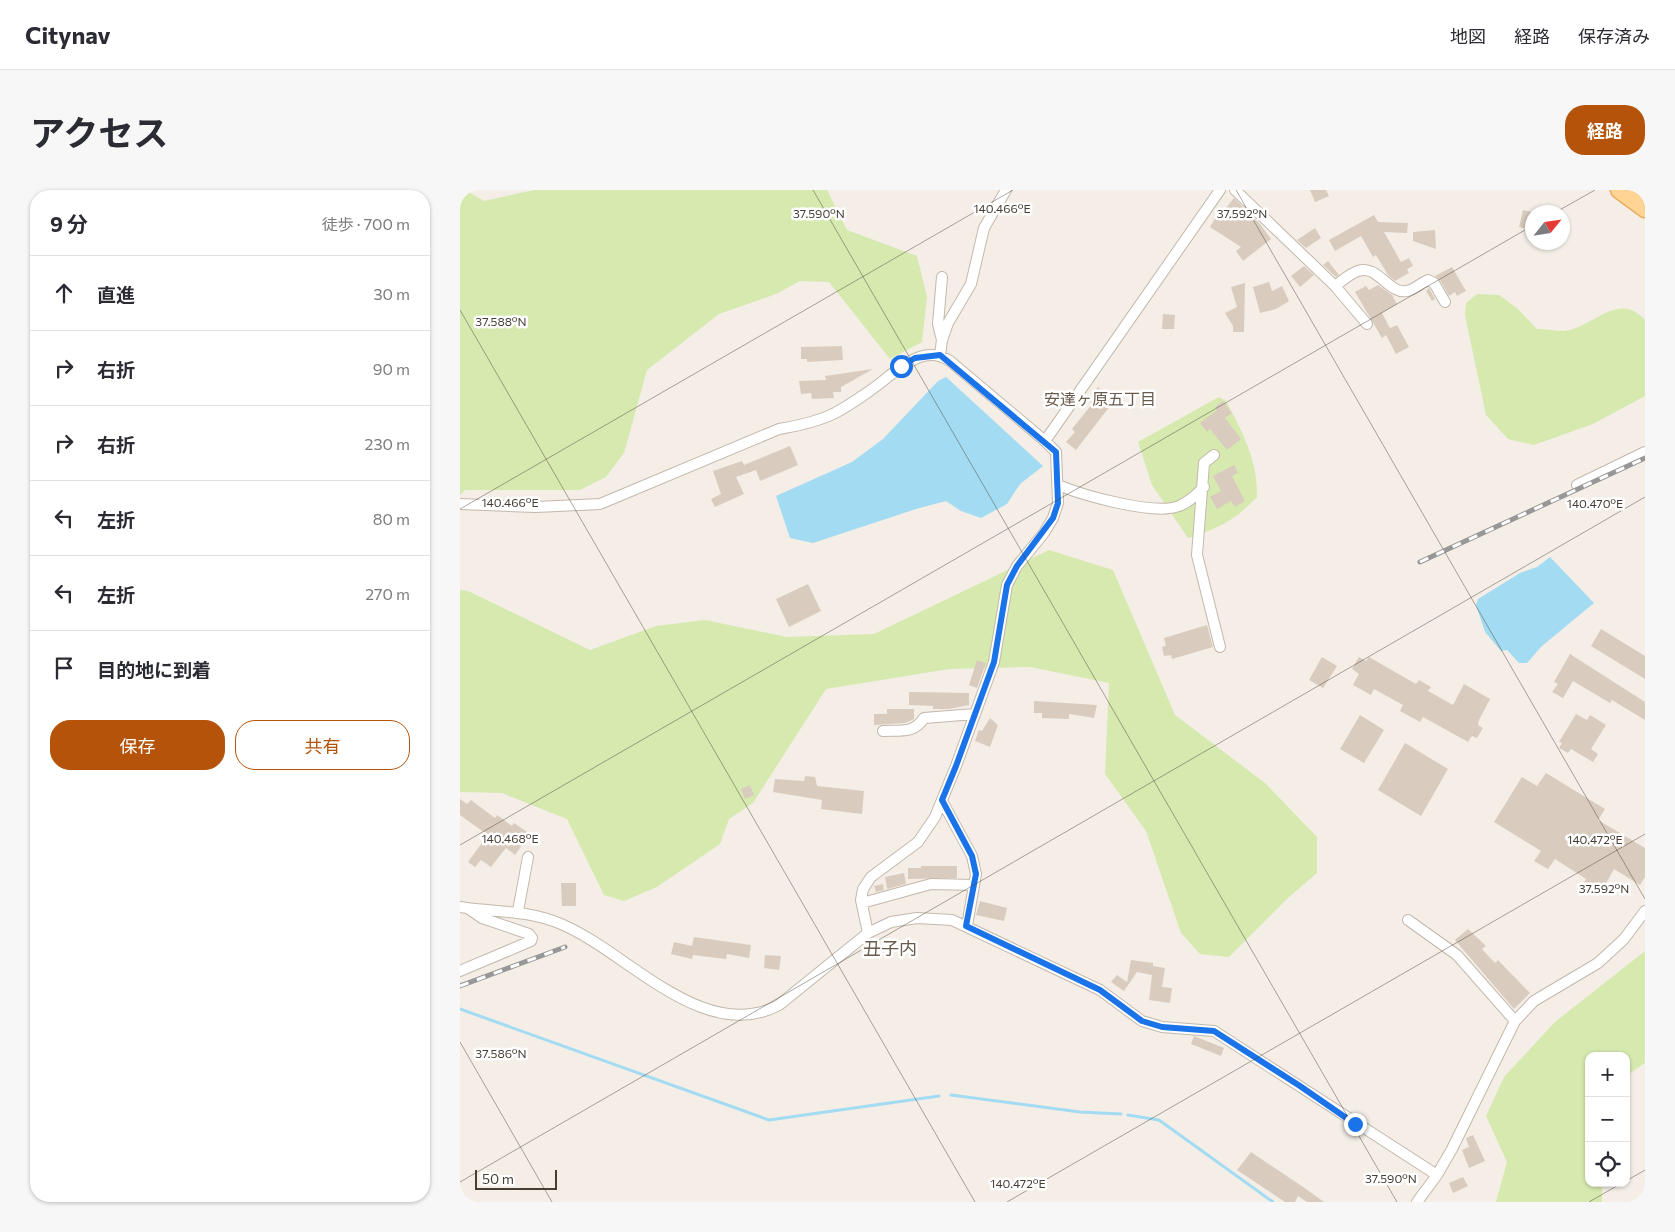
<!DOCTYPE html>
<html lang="ja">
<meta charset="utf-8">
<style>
body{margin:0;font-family:Commissioner,"Noto Sans JP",sans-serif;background:#f7f7f7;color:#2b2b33}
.controls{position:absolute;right:15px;bottom:15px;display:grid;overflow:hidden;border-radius:10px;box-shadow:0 1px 4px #0004}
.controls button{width:45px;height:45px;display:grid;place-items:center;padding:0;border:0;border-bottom:1px solid #e1e1e2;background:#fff;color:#2b2b33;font:25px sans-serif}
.compass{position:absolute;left:1065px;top:15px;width:45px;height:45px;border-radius:50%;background:#fff;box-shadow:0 1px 4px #0004;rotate:60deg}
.scale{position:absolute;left:15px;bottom:12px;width:82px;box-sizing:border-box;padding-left:5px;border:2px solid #473e36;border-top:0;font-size:14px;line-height:18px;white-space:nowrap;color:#473e36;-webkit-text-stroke:4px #fff;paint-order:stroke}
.stop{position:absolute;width:15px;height:15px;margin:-11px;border:4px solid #1a73e8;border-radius:50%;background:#fff}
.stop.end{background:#1a73e8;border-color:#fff;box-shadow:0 1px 5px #0008}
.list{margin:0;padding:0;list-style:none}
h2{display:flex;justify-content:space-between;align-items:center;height:65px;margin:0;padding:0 20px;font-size:21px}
h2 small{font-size:16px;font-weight:400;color:#7c7c81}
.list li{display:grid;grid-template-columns:32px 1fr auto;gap:15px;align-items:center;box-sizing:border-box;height:75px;padding:0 20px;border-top:1px solid #e1e1e2}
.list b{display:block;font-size:19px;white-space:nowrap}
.list em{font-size:16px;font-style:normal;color:#7c7c81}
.actions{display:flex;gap:10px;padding:15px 20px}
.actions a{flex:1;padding:11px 0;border:1px solid #b45309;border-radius:20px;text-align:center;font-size:18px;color:#b45309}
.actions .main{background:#b45309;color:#fff}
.icon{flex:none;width:28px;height:28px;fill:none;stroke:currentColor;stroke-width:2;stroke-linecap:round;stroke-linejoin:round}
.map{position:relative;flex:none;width:1185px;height:1012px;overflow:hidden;border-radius:20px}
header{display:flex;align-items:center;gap:30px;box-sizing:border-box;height:70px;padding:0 25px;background:#fff;border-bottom:1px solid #e1e1e2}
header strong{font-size:24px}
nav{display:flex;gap:28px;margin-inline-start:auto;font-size:18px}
.intro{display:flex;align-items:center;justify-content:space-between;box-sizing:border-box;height:120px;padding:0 30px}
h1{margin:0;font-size:35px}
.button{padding:12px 22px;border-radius:20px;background:#b45309;color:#fff;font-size:18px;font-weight:700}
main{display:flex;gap:30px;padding:0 30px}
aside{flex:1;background:#fff;border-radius:20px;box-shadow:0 1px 4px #0004}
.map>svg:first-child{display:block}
.green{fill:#d6e9af}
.water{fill:#a2dbf2}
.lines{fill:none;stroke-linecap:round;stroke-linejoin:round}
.stream{stroke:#a2dbf2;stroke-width:3}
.building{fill:#d9ccbf}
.minor-casing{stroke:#c3b8ac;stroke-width:12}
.primary-casing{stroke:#e7ae62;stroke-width:19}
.minor{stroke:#fff;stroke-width:10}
.primary{stroke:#ffd495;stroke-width:16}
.rail-casing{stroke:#979797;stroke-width:5}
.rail{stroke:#fff;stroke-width:3;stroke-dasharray:9;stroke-linecap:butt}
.route{stroke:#1a73e8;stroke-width:6}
.ticks{fill:none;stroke:#473e36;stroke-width:1;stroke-opacity:0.45}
.labels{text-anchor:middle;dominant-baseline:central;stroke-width:5;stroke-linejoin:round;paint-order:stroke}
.neighbourhood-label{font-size:16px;fill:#6a5b4d;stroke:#fff}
.quarter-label{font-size:18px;fill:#6a5b4d;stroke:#fff}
.ticks-label{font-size:12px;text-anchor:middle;fill:#473e36;stroke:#fff;stroke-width:5;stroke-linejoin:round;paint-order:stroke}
</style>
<header>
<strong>Citynav</strong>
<nav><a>地図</a><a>経路</a><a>保存済み</a></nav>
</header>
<div class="intro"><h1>アクセス</h1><a class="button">経路</a></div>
<main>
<aside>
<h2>9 分<small>徒歩 · 700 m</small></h2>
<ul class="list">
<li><svg class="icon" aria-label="ahead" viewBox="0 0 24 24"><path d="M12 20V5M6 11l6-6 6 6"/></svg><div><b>直進</b></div><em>30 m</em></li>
<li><svg class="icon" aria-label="right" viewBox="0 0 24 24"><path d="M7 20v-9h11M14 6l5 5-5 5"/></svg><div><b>右折</b></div><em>90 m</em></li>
<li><svg class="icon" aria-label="right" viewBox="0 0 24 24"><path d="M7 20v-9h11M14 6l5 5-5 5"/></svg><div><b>右折</b></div><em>230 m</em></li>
<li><svg class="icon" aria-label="left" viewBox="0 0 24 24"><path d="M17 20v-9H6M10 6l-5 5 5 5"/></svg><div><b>左折</b></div><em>80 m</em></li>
<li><svg class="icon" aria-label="left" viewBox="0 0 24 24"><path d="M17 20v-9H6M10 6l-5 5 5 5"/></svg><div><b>左折</b></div><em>270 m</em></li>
<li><svg class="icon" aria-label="arrive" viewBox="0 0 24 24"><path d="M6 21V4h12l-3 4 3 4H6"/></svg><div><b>目的地に到着</b></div></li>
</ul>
<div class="actions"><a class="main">保存</a><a>共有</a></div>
</aside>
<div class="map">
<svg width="1185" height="1012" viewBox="0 0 1185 1012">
<rect width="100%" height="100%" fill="#f4eee7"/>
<path class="green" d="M0,0H5L24,11L74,0H367L387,40L457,66L467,107L462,152L430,169L369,92L340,91L316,104L259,124L187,180L164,263L146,287L120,300H5L0,305Z
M1017,104L1039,105L1057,118L1077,139C1086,139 1096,141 1104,141C1133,138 1158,100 1185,130V206L1133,234L1074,255L1048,249L1026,225L1005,125L1006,113Z
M759,207L766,211C783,243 798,271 797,307C774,331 759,338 728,348L692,295L678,252Z
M589,360L653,380L715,525L805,593L857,647V683L829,707L769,767L740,764L721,743L686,641L645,584L649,493L570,477L489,479L366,499L293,613L269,629L260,654L197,697L164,711L144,705L107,629L42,603L0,602V400L8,401L130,460L196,436L245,430L327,447L414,444Z
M1185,761V873L1166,886V866H1129V993H1142V1012H1036L1047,972L1026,926L1044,887L1095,832Z"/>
<path class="water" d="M486,187L583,276L560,294L547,314L521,328L501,321L486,311L456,319L353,353L330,348L316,306L392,272L423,249L478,191Z
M1090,367L1134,413L1082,456L1067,473H1059L1047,460L1041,461L1025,442L1016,415L1018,409L1060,383L1077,377Z"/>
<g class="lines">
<path class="stream" d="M0,819L309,930L479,906
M491,905L620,922L661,924
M668,925L699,930L813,1012"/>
</g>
<path class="building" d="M850,0H866L869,6L855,12Z
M774,8L800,34L811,49L783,71L776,61L781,57L750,37L758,24L760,25Z
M1063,20L1072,22V40L1059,37Z
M914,25L918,32L948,33L947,43L924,42L941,72L949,68L953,76L947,79L949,83L935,91L928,85L916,65L913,67L901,46L875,61L869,50Z
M855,38L861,48L846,58L837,50Z
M975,40L976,59L953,51V42Z
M868,71L879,85L876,87L863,75Z
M844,76L854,85L840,97L831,86Z
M992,77L1006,101L997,106L995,102L989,106L980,90L975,86Z
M809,92L812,101L822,96L829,111L816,119L800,123L793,97Z
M785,93L784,142H773V136L765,123L777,117L771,97Z
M918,95L932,105L937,114L922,123L930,138L937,135L949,157L936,164L926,145L922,148L895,102L906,96L909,100Z
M969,98L975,109L972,111L966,101Z
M703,124L715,125L714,139H702Z
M382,156L383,170L347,172V169H341V157Z
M413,179L381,197V202H373L374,208L352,209L351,203L341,204L339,191L366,190L365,186Z
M638,197L654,211L616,260L606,252L615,242L612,239L632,214L628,210Z
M763,211L772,223L765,228L781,249L767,260L750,239L747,242L740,233L757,220L755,217Z
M330,256L338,275L300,291L296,280L276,287L284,304L255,317L251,309L261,304L253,281L282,271L284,275Z
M774,275L778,283L772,286L785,311L775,317L771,311L757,319L750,307L761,301L753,286Z
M348,394L361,421L329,437L316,409Z
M747,435L753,457L712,469L711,465L704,466L702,457L706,456L704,448Z
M1141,439L1185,466V489L1131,456Z
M1110,464L1185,512V530L1152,510L1150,513L1113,491L1103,508L1092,502L1098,494L1094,492Z
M862,467L877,476L863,498L849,490Z
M899,467L906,471L909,467L956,494L959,490L971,497L968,501L993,515L1004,494L1030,509L1019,530L1018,535L1023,538L1017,548L1012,546L1008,552L963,527L960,532L940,521L943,515L914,499L911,505L893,495L899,484L892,479Z
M517,470L526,473L517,498L509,495Z
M449,502L509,503V515L489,519H473V516L449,515Z
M574,511L637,515L634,528L609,524V529L582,528V523H574Z
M427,519H454V529L445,533L414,535V524H427Z
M1116,524L1127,530L1130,525L1146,535L1131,559L1138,564L1133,572L1111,559L1108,563L1099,558L1102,553L1099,552Z
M900,525L924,540L904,573L880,559Z
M530,528L538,535L530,557L515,551L519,540L522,541Z
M945,553L988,579L961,626L918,600Z
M1086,583L1145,619L1138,630L1185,658V687L1180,695L1154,679L1143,699L1137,695L1132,703L1122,696L1126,689L1095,669L1088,679L1074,671L1081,661L1034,632L1062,587L1077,596Z
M345,586L355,587L357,596L404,601L402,624L361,619L362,610L313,602L315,589L344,591Z
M290,595L294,605L285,609L281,599Z
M0,609L7,614L11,610L35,628L37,625L52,636L54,633L70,644L55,665L46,658L31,677L21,670L15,677L8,672L24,650L22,649L25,643L0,625Z
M461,676H497V688L448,689V678H461Z
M444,683L446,694L427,699L425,687Z
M101,693H116V716H102Z
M423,694L424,700L416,702L414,696Z
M520,711L547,718L544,731L516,725Z
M1008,739L1026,756L1022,759L1035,773L1038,770L1070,803L1054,819L995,750Z
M234,747L291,755L289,768L267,764L266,769L233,765L232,769L211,764L214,752L232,756Z
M305,765L321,766L319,780L304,778Z
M671,770L693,773V776L705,778L702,797L712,798L710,813L689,810L692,785L677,782L664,801L651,792L657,785L667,792Z
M734,846L764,858L761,866L731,854Z
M1013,945L1025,971L1009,978L1002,960L1009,957L1006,948Z
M791,962L846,999L864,1012H847L838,1006L835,1012H825L777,980Z
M1003,987L1008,996L993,1003L989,993Z"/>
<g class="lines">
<g class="minor-casing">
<path id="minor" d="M775,0L875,96L907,134
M875,96C882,91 889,84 898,81C918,74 929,105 947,101C954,100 961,93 968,90L974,93L985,112
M482,150L478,134L482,87
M480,165L482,150L488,133L511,94L524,38L546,0
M754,265L744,273L737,365L760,457
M598,295C622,305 695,326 719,316C729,312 736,305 744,297
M1117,295L1185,262
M0,314L76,317L140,314L319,239C337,236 359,231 375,223C390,215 415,198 429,186C448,172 467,156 490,171L585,251L760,0
M423,541C440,540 454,544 464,528L515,524
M482,611L512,666L516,684L507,736
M402,713L471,694L514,695
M0,717C35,723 66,719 101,734C168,762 243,855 319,815L408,743L431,732L457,728L492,730L640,800L682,831L702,837L754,841L977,985
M58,721L68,667
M948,730L997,765L1055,831
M408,743L401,710L403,699L411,687L458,652L475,627L496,576L534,472L547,395L557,376L584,343L593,328L598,313L596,262L585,251
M0,781L71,751L72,748L69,744L22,728L9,719
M957,1012L977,985L992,959L1055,831L1074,811L1138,773L1164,749L1185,721"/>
</g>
<g class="primary-casing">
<path id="primary" d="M1159,0L1185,19"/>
</g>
<use href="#minor" class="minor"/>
<use href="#primary" class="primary"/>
<g class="rail-casing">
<path id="rail" d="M960,372L1185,268
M0,796L105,757"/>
</g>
<use href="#rail" class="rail"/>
</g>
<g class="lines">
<path class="route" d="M441,176L455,168L480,165L596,262L598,313L593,328L557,376L547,395L534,472L496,576L482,610L512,666L516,684L506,736L640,800L682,831L702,837L754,841L840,896L895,934"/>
</g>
<path class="ticks" d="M353,0L937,1012M776,0L1185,709M1096,22L1135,0M0,120L515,1012M0,319L553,0M0,655L1072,36M0,852L92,1012M1166,991L1185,980M0,992L1185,307M547,1012L1185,644M1129,1012L1162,993"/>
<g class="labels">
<g class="neighbourhood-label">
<text x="640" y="208">安達ヶ原五丁目</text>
</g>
<g class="quarter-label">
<text x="430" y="758">丑子内</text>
</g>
</g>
<g class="ticks-label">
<text x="542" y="23">140.466°E</text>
<text x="359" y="28">37.590°N</text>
<text x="782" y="28">37.592°N</text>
<text x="41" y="136">37.588°N</text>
<text x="50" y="317">140.466°E</text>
<text x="1135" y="318">140.470°E</text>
<text x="50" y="653">140.468°E</text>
<text x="1135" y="654">140.472°E</text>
<text x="1144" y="703">37.592°N</text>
<text x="41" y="868">37.586°N</text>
<text x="931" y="993">37.590°N</text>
<text x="558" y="998">140.472°E</text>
</g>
</svg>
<div class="controls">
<button>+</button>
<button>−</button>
<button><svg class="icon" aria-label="locate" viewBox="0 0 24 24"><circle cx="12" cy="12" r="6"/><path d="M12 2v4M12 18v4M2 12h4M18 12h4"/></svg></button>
</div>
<svg class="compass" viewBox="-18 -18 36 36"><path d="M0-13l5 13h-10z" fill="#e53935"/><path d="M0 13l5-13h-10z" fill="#7c7c81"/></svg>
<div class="scale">50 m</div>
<div class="stop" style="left:441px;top:176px"></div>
<div class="stop end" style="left:895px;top:934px"></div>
</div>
</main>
